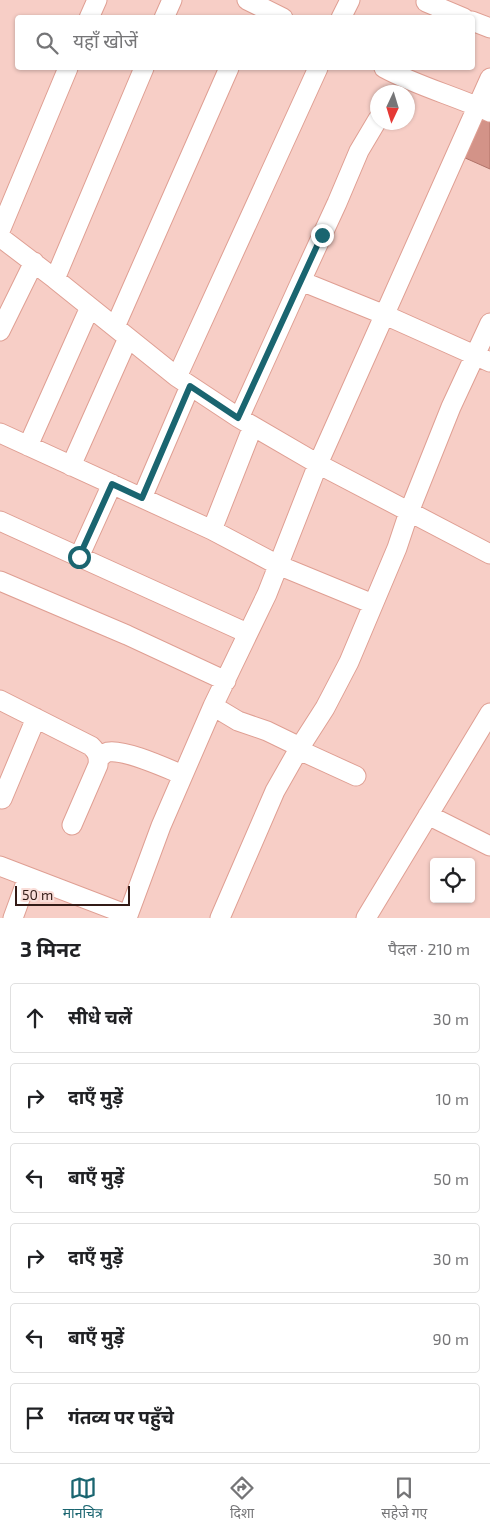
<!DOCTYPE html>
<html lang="hi">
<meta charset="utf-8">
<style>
body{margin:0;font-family:"Exo 2","Noto Sans Devanagari",sans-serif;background:#f6f6f6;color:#202124}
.controls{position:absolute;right:15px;bottom:15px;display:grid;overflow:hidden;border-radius:5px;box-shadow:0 1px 4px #0004}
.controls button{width:45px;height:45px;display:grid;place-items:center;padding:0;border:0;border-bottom:1px solid #e0e0e0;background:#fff;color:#202124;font:25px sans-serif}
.compass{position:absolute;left:370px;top:85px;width:45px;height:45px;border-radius:50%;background:#fff;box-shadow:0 1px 4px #0004;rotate:184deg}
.scale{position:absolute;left:15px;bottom:12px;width:115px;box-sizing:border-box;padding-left:5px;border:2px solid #331b17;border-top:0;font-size:14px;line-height:18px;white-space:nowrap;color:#331b17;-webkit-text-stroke:4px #faded9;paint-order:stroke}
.stop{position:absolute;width:15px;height:15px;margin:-11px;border:4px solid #1a6570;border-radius:50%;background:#fff}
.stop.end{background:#1a6570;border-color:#fff;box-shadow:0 1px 5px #0008}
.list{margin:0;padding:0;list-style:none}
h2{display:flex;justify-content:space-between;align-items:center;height:65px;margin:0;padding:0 20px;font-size:21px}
h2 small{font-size:16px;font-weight:400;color:#757577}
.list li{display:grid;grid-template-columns:32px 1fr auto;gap:15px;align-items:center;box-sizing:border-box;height:70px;margin:0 10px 10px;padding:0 10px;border:1px solid #e0e0e0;border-radius:5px}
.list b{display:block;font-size:19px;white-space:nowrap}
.list em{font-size:16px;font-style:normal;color:#757577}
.icon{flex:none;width:28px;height:28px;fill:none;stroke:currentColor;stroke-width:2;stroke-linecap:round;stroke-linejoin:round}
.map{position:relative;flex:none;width:490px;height:918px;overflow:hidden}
.search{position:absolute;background:#fff;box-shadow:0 1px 4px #0004;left:15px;right:15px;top:15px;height:55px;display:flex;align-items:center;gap:12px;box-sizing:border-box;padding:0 18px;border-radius:5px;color:#757577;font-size:19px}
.sheet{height:545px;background:#fff}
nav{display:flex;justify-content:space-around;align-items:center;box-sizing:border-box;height:70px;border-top:1px solid #e0e0e0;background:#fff;font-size:14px;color:#757577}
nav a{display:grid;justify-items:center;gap:2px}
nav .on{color:#1a6570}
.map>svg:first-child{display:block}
.building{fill:#d39388;stroke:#b07369}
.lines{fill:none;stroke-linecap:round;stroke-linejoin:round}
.minor-casing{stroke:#df9f93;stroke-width:21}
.minor{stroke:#fff;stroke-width:19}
.route{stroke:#1a6570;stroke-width:6}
</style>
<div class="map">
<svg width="490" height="918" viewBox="0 0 490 918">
<rect width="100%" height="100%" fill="#f7cec6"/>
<path class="building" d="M482,116L490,119V169L463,157Z"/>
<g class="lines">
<g class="minor-casing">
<path id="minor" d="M247,0L283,18
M426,2L464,18
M89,18L97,0
M164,18L172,0
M341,18L350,0
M472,21L490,28
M384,68C417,86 455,96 490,112
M378,119L359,151L337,203L301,281L385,315L490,362
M0,231L68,68
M0,237L55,279L177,377L239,418L318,464L490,554
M55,279L144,68
M115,327L229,68
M0,331L34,262
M177,377L318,68
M239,418L301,281
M0,433L212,530L278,565L373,604
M28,446L90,307
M71,466L128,338
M142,498L190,386
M0,521L247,633
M212,530L253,426
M79,557L112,484
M0,581L127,635L226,681
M0,700L91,746C97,752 99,756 98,765L72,825
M213,706L238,721L267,731L300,747L325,708L349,662L397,548L409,512L451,407L490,323
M299,750L356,776
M99,758C102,756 104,753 108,752C125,749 166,768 183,775
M2,799L36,718
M428,815L490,846
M0,866L128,915
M13,918L28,877
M127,918L161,826L213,706L267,594L318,464L490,78
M220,918L275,791L300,747
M366,918L490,713"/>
</g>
<use href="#minor" class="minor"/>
</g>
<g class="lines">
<path class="route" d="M79,557L112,484L142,498L190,386L238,418L322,235"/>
</g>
</svg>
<div class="controls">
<button><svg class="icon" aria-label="locate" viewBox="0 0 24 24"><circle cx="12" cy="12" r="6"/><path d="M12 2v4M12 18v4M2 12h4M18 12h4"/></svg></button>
</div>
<svg class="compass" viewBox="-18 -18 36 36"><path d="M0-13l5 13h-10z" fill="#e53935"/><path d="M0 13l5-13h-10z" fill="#757577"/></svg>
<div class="scale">50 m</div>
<div class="stop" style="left:79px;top:557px"></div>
<div class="stop end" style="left:322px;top:235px"></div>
<div class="search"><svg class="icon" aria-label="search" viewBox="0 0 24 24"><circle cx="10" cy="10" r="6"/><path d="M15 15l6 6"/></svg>यहाँ खोजें</div>
</div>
<section class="sheet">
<h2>3 मिनट<small>पैदल · 210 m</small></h2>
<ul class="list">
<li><svg class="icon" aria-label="ahead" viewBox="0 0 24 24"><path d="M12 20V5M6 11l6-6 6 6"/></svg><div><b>सीधे चलें</b></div><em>30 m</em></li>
<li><svg class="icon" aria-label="right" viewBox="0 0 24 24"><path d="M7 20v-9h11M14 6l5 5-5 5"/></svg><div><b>दाएँ मुड़ें</b></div><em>10 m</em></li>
<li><svg class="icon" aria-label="left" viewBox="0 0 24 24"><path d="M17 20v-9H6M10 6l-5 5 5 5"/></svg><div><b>बाएँ मुड़ें</b></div><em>50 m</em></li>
<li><svg class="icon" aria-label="right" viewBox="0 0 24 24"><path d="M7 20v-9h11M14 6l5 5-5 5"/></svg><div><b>दाएँ मुड़ें</b></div><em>30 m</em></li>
<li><svg class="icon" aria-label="left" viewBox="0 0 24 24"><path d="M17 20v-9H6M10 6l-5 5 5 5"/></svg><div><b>बाएँ मुड़ें</b></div><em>90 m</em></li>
<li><svg class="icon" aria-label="arrive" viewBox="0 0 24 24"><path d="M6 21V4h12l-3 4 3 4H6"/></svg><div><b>गंतव्य पर पहुँचे</b></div></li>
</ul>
</section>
<nav>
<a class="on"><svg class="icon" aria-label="map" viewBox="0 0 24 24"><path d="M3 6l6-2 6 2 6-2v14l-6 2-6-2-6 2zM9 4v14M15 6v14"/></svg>मानचित्र</a>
<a><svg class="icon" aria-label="directions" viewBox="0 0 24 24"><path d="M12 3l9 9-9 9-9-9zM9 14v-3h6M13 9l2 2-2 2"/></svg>दिशा</a>
<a><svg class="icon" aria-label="saved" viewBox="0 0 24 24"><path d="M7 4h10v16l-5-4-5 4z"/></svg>सहेजे गए</a>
</nav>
